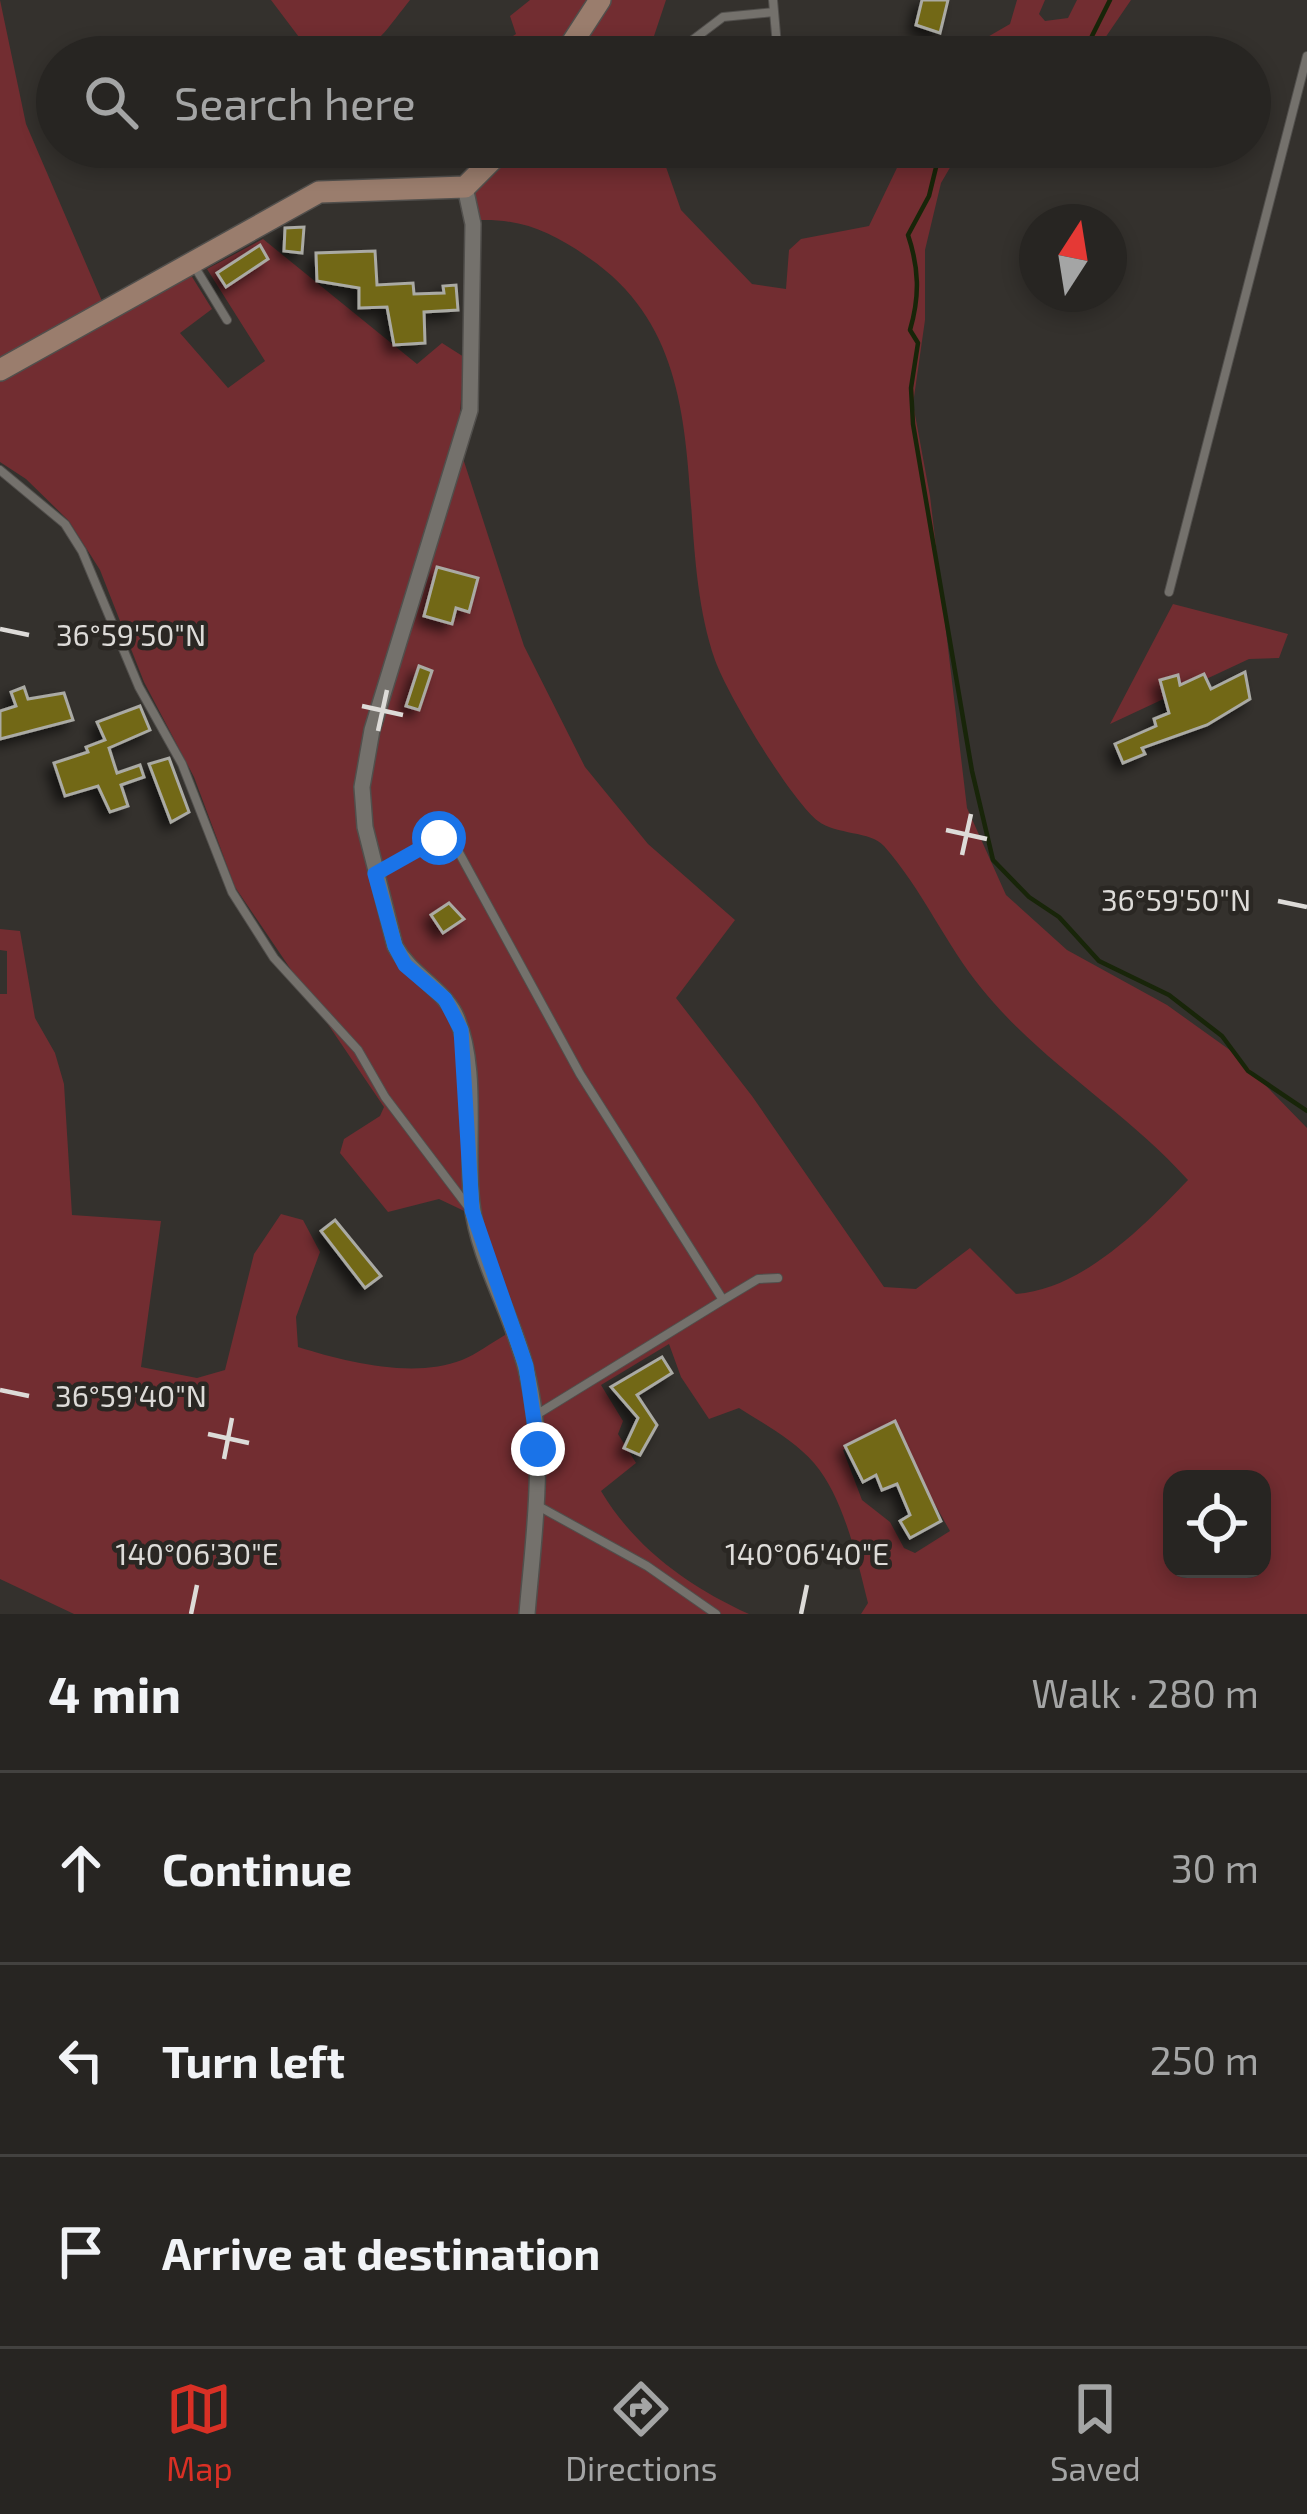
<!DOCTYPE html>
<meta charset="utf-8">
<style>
body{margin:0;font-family:"Exo 2",sans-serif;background:#33312f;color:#f1f3f6}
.controls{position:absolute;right:36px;bottom:36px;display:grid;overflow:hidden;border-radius:24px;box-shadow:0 6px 18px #0003}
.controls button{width:108px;height:108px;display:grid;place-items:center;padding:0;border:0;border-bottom:3px solid #434240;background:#272522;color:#f1f3f6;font:60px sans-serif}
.compass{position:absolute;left:1019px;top:204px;width:108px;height:108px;border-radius:50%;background:#272522;box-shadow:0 6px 18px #0003;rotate:12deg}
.stop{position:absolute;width:36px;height:36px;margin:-27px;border:9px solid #1a73e8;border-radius:50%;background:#fff}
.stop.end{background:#1a73e8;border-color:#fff;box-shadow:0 3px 12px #0008}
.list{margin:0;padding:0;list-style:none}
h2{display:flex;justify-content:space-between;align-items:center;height:156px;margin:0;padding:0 48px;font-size:51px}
h2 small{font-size:39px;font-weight:400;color:#a4a5a5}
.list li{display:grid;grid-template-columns:78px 1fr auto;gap:36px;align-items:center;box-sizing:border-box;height:192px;padding:0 48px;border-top:3px solid #434240}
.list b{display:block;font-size:45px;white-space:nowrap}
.list em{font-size:39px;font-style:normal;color:#a4a5a5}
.icon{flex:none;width:66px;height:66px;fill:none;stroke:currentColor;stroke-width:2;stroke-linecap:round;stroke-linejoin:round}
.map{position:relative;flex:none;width:1307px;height:1614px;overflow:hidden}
.search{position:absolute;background:#272522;box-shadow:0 6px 18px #0003;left:36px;right:36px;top:36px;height:132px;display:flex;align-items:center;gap:30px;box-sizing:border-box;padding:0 42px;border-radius:66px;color:#a4a5a5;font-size:45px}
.sheet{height:732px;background:#272522}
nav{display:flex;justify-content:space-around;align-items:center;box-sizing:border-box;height:168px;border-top:3px solid #434240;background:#272522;font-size:33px;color:#a4a5a5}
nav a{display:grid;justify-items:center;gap:6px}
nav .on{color:#d93025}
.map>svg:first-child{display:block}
.green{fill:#722d31;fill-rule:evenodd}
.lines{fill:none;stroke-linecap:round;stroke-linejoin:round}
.stream{stroke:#182509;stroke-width:4.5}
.building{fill:#726813;stroke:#aaaaa4;stroke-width:3;filter:url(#shadow)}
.lane-casing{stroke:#514f4c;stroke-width:10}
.street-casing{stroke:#514f4c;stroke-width:18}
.secondary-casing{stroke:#514f4c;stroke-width:24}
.lane{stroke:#74716c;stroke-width:8}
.street{stroke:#74716c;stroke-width:15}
.secondary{stroke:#9a7d6d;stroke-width:21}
.route{stroke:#1a73e8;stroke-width:15}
.ticks{fill:none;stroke:#dddbd8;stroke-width:4.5}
.ticks-label{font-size:30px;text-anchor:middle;fill:#dddbd8;stroke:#2a2723;stroke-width:9;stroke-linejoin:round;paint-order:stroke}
</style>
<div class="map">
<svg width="1307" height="1614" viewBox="0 0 1307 1614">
<defs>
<filter id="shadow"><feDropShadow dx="-7" dy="7" stdDeviation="6" flood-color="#0009"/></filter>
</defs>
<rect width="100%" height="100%" fill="#34312d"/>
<path class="green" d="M0,0L26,124L108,315L189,272L212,309L180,333L228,388L265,361L207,269L263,239L417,364L442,343L464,357L458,443L524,646L585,767L648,844L735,920L676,998L752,1096L884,1287L916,1289L970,1248L1016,1294C1083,1289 1144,1226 1188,1180C1125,1110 1042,1063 982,989C946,945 922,889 884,846C871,831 836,835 818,821C790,799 727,694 715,660C668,524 726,352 589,258C553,233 524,219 480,220L474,189L511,147H659L681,210L752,284L786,289L789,250L801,239L869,226L907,147H962L941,183L925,250V320L913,404L930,496L967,808L1006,895L1067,950L1167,1005L1234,1053L1307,1128V1614H861L868,1603C857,1559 844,1498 814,1463C794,1440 764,1424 739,1408L709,1419L681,1377L669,1344L601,1385L623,1421L618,1434L636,1463L601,1491C635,1548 689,1587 749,1614H74L0,1579V994H7V951L0,950V929L20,931L35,1018L55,1053L64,1084L72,1215L161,1221L141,1367L197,1378L225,1370L254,1254L281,1214L303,1220L320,1252L296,1317L298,1347C346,1362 414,1379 462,1360C477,1354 491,1343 505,1335L512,1308L479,1218L439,1199L388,1212L340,1153L344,1139L380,1116L384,1107L235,887L194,777L144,682L100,570L69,521L26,479L0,462ZM891,1427L950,1531L915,1553L904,1548L890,1522L862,1500L843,1450ZM1172,1479H1262V1569H1172Z
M271,0H410C375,44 373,57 314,57Z
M530,0H666L647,57H481L516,34L510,16Z
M1017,0H1045L1039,14L1045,21L1068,18L1077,0H1131L1092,57H953L1010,24Z
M1173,604L1288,634L1279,658L1249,659L1110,724Z"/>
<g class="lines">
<path class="stream" d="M1073,57L1084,52L1110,0
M941,147L929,196L908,235C919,268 920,296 910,330L918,343L911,388L913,424L972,771L993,860L1029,897L1059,917L1099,961L1169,995L1222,1036L1248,1071L1307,1111"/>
</g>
<path class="building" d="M922,0H948L940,33L916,25Z
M304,227L302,253L284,251L285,228Z
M260,245L268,259L226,287L217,273Z
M375,251L377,285L413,283L414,294L444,293L443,286L456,285L458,310L424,312L425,343L394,345L387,307L359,308V288L317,281L316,253Z
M437,567L478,578L469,612L456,608L452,624L424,616Z
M419,666L432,671L419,710L406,706Z
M1245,672L1250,699L1207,725L1142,748L1145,754L1123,763L1115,744L1156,726L1154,719L1169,713L1160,680L1178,675L1180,685L1204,674L1211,689Z
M24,687L28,699L64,693L73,720L0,739V711L16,706L11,692Z
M140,706L150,730L109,748L117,773L140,765L144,777L121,785L128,806L110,812L98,786L65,796L54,763L88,752L86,747L105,740L97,722Z
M169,758L189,812L171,822L149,764Z
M449,903L464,919L443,933L431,915Z
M335,1220L381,1276L365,1288L321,1231Z
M662,1357L672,1373L637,1395L657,1425L640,1455L624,1448L638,1418L611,1387Z
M895,1421L941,1521L910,1538L900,1521L910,1515L897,1484L882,1490L876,1475L863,1482L845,1446Z"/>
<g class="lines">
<g class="lane-casing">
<path id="lane" d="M773,0L778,57
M690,57V42L723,17L774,12
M717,147L722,159
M193,264L227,320
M0,470L65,524L82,551L139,687L182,764L232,892L274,958L358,1050L385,1097L469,1208
M1169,592L1307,56
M376,874L427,841L446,839L456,847L580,1074L723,1300L536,1415
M723,1300L758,1279L778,1278
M540,1507L647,1566L716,1614"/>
</g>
<g class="street-casing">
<path id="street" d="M465,187L473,224L470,410L372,730L362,787L365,827L395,946C410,974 441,987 455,1014C480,1066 465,1148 472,1204C478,1260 513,1315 526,1369C547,1452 534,1530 527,1614"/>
</g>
<g class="secondary-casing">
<path id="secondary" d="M563,57L600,0
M0,370L319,192L465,187L505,147"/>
</g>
<use href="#lane" class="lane"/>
<use href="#street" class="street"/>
<use href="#secondary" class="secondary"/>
</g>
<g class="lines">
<path class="route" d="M439,838L375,874L395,946L405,965L445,999L461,1030L472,1210L526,1366L538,1449"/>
</g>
<path class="ticks" d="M0,629L29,635M362,706L403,715M378,731L387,690M946,830L987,839M962,855L971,814M1278,901L1307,907M0,1390L29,1396M208,1434L249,1443M224,1459L232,1418M191,1614L197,1585M801,1614L807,1585"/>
<g class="ticks-label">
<text x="131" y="646">36°59'50"N</text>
<text x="1176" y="911">36°59'50"N</text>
<text x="131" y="1407">36°59'40"N</text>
<text x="197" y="1565">140°06'30"E</text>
<text x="807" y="1565">140°06'40"E</text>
</g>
</svg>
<div class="controls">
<button><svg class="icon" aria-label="locate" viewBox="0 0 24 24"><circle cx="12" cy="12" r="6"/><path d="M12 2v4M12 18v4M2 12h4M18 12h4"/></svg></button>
</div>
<svg class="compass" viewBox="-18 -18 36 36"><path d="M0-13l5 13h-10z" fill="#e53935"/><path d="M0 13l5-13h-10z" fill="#a4a5a5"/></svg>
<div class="stop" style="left:439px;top:838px"></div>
<div class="stop end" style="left:538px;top:1449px"></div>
<div class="search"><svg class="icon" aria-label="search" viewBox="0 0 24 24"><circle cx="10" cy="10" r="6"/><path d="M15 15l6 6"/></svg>Search here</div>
</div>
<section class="sheet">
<h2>4 min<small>Walk · 280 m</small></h2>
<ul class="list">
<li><svg class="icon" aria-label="ahead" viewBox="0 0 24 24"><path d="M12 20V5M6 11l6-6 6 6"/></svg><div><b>Continue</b></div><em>30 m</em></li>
<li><svg class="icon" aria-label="left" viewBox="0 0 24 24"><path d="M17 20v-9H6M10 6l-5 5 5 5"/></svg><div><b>Turn left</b></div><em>250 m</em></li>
<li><svg class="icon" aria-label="arrive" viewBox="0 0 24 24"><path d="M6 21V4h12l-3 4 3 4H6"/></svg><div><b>Arrive at destination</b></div></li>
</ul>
</section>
<nav>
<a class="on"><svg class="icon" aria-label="map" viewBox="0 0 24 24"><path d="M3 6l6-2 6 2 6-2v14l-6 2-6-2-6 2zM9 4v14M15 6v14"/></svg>Map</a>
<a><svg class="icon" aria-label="directions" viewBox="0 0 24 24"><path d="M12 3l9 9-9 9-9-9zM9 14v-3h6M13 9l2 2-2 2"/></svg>Directions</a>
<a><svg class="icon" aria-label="saved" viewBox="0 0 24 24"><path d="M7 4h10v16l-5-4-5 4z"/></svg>Saved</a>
</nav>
